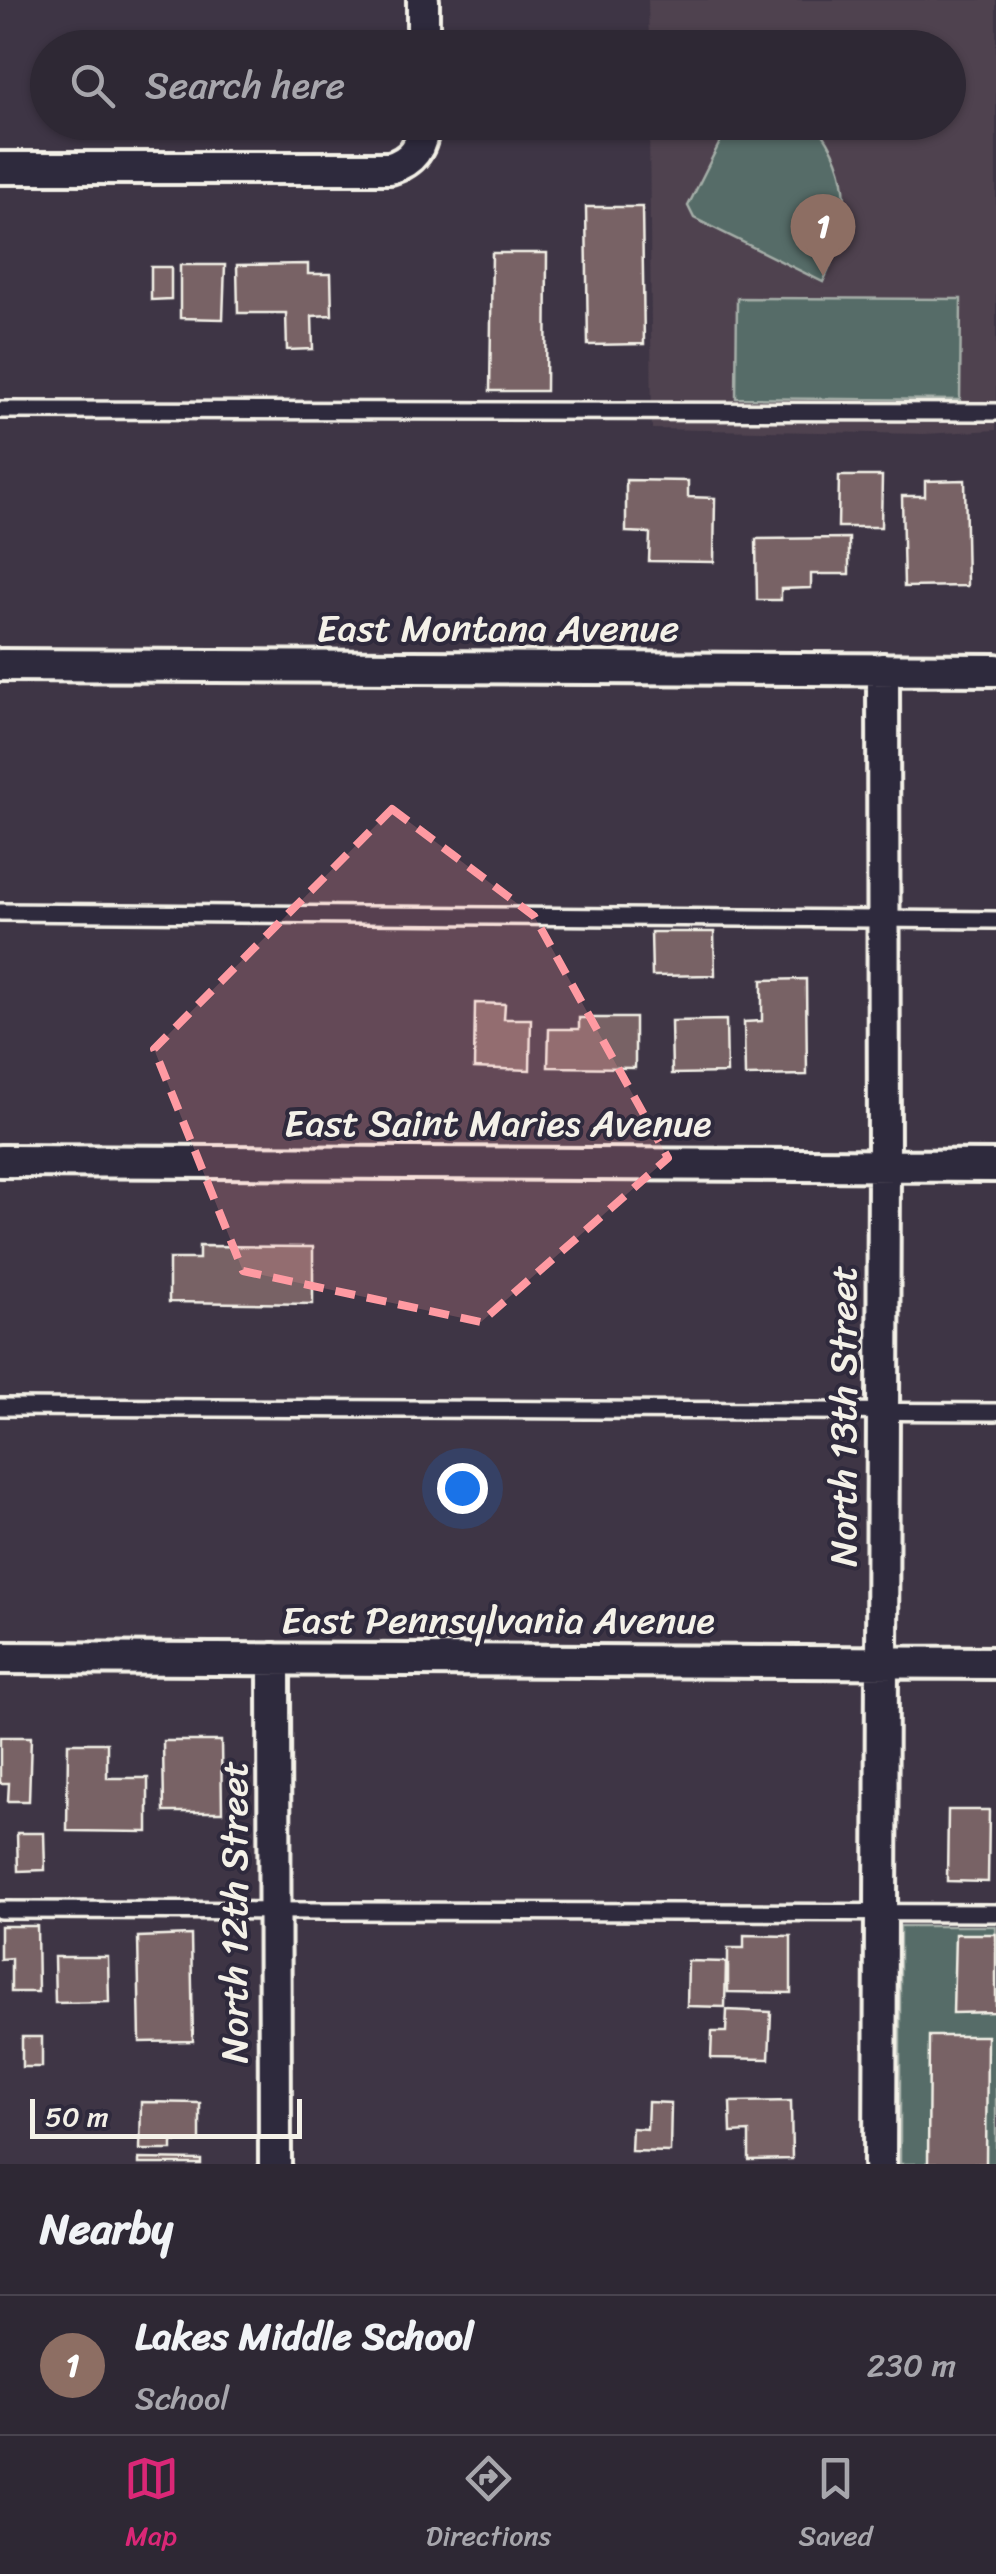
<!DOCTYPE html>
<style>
body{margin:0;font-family:Sriracha,sans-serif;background:#3a3440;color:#f1f3f6}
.scale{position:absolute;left:30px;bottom:25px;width:272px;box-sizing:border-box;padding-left:10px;border:5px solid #f4f1e8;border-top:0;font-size:28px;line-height:35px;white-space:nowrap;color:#f4f1e8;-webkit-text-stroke:8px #2f2a3d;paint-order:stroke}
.you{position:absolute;left:462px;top:1488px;width:35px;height:35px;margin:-25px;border:8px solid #fff;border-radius:50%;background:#1a73e8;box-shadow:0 0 0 15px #1a73e833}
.badge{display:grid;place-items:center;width:65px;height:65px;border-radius:50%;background:#db2777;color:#fff;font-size:32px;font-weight:700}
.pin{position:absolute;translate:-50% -82px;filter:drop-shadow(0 2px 5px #0008)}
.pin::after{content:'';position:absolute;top:52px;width:35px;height:30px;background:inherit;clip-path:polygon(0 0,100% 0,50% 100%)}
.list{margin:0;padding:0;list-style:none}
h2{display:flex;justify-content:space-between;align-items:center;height:130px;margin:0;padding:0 40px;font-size:42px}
h2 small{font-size:32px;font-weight:400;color:#a7a6ac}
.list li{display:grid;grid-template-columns:65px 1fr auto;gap:30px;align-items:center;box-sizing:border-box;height:140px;padding:0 40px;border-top:2px solid #49444f}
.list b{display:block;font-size:38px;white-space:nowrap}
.list p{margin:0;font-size:32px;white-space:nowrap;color:#a7a6ac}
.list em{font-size:32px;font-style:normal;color:#a7a6ac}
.icon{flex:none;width:55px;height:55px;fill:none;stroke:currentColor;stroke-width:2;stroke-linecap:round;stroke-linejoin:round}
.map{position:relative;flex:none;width:996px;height:2164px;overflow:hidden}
.search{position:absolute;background:#2e2834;box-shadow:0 2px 8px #0004;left:30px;right:30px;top:30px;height:110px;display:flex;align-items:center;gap:25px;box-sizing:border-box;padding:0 35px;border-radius:55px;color:#a7a6ac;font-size:38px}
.sheet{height:270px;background:#2e2834}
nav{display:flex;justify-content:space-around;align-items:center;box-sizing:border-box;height:140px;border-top:2px solid #49444f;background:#2e2834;font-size:28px;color:#a7a6ac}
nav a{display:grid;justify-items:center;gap:5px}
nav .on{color:#db2777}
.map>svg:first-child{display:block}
.built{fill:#4f424f}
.green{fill:#566c67;stroke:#a5aea8;stroke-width:2.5}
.building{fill:#786265;stroke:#f4f1e8;stroke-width:2.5}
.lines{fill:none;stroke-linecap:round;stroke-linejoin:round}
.lane-casing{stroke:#f4f1e8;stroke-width:22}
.street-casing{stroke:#f4f1e8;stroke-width:38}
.lane{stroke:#2f2a3d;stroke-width:15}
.street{stroke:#2f2a3d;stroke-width:30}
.marked{fill:#ff9aa2;fill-opacity:0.2;stroke:#ff9aa2;stroke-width:8;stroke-dasharray:20 12;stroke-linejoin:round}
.labels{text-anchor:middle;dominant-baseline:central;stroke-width:8;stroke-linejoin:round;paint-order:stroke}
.street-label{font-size:38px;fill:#f4f1e8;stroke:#2f2a3d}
</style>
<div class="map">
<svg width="996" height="2164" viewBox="0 0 996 2164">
<rect width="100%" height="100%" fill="#3e3545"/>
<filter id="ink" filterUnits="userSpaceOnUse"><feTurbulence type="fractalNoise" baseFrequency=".01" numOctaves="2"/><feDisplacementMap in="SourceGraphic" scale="20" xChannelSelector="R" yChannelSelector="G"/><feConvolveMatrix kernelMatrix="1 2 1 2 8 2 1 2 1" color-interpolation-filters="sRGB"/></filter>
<g filter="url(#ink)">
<path class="built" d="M648,0H996V430L924,434L652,429L649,123L948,122V48L649,47Z"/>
<path class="green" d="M730,122L815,123C856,174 851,226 823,282L694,218L688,206Z
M737,298L961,299L960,400L736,398Z
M900,1926H996V2164H900Z"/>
<path class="building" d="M586,207H642L644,344L588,345Z
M492,253H547L546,391H490Z
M308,264V274H331L332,315L312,316L313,349L287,350L286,313H238L237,265Z
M180,265H225L223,319L180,318Z
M151,267H171V299L151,300Z
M839,476H882L881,527H838Z
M626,480L688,481V497L715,498L714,562L649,561L650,533L626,532Z
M965,480L967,586L904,587L902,496H925V481Z
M849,538V574H811V588L781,589V600H757L756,539Z
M651,932H714L715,975L652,976Z
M806,979L807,1075L745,1076L744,1022L762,1021V980Z
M475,1003L505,1004L504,1019H531L530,1070L474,1068Z
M579,1018H635V1068L548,1067L549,1029H579Z
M726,1020L727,1073L672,1074L671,1021Z
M199,1246L313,1247V1304L169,1302V1259H199Z
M0,1737H31L29,1801H8L9,1783H0Z
M163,1741H221L222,1812H164Z
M68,1743H107V1778H148V1832L67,1831Z
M948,1810H989L988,1882L947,1881Z
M17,1833H44L45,1870L18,1871Z
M0,1926H37L38,1992H11V1958L0,1959Z
M955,1934H996V2012L953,2013Z
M191,1935L193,2041L140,2042L138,1937Z
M744,1935L791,1936V1993L728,1992V1948H744Z
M54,1957H108L109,2002L55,2003Z
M688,1961L726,1962L725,2007L687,2006Z
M727,2010L771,2012L769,2059L711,2058L712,2032H726Z
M929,2036H987L986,2164H928Z
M22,2037H42V2067H22Z
M791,2101L792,2159L749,2160V2132L731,2133L730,2102Z
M141,2102L200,2103V2142H172V2150H140Z
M648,2102L671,2103L670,2152L631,2151L632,2128L647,2129Z
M139,2159L201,2160V2164H139Z"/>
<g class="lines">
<g class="lane-casing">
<path id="lane" d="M0,410L996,412
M0,912L996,920
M0,1407L996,1412
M0,1910L996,1913"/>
</g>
<g class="street-casing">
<path id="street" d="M423,48V0
M0,168H390C413,161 423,146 423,122
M0,665L996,670
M0,1161L996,1166
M0,1658L996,1663
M274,1659L275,2164
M880,2164L884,1165L883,669"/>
</g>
<use href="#lane" class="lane"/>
<use href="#street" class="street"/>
</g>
</g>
<path class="marked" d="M392,809L534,916L668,1158L481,1322L243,1271L154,1049Z"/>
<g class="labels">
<g class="street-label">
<text x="498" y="628">East Montana Avenue</text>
<text x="498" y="1123">East Saint Maries Avenue</text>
<text transform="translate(843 1416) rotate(-90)">North 13th Street</text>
<text x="498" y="1620">East Pennsylvania Avenue</text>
<text transform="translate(234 1912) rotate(-90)">North 12th Street</text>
</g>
</g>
</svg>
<div class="scale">50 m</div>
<div class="you"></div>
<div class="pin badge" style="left:823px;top:276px;background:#8d6e63">1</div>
<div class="search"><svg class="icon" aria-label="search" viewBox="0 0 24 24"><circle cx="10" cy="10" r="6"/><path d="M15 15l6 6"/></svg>Search here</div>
</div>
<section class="sheet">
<h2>Nearby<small></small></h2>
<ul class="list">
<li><span class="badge" style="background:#8d6e63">1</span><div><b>Lakes Middle School</b><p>School</p></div><em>230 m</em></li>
</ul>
</section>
<nav>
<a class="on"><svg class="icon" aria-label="map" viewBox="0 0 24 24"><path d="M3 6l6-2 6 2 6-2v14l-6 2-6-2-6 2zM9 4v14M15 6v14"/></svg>Map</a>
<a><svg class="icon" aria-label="directions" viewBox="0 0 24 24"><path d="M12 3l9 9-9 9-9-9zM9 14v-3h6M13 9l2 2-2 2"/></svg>Directions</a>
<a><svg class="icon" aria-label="saved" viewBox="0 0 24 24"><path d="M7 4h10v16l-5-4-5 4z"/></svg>Saved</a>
</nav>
